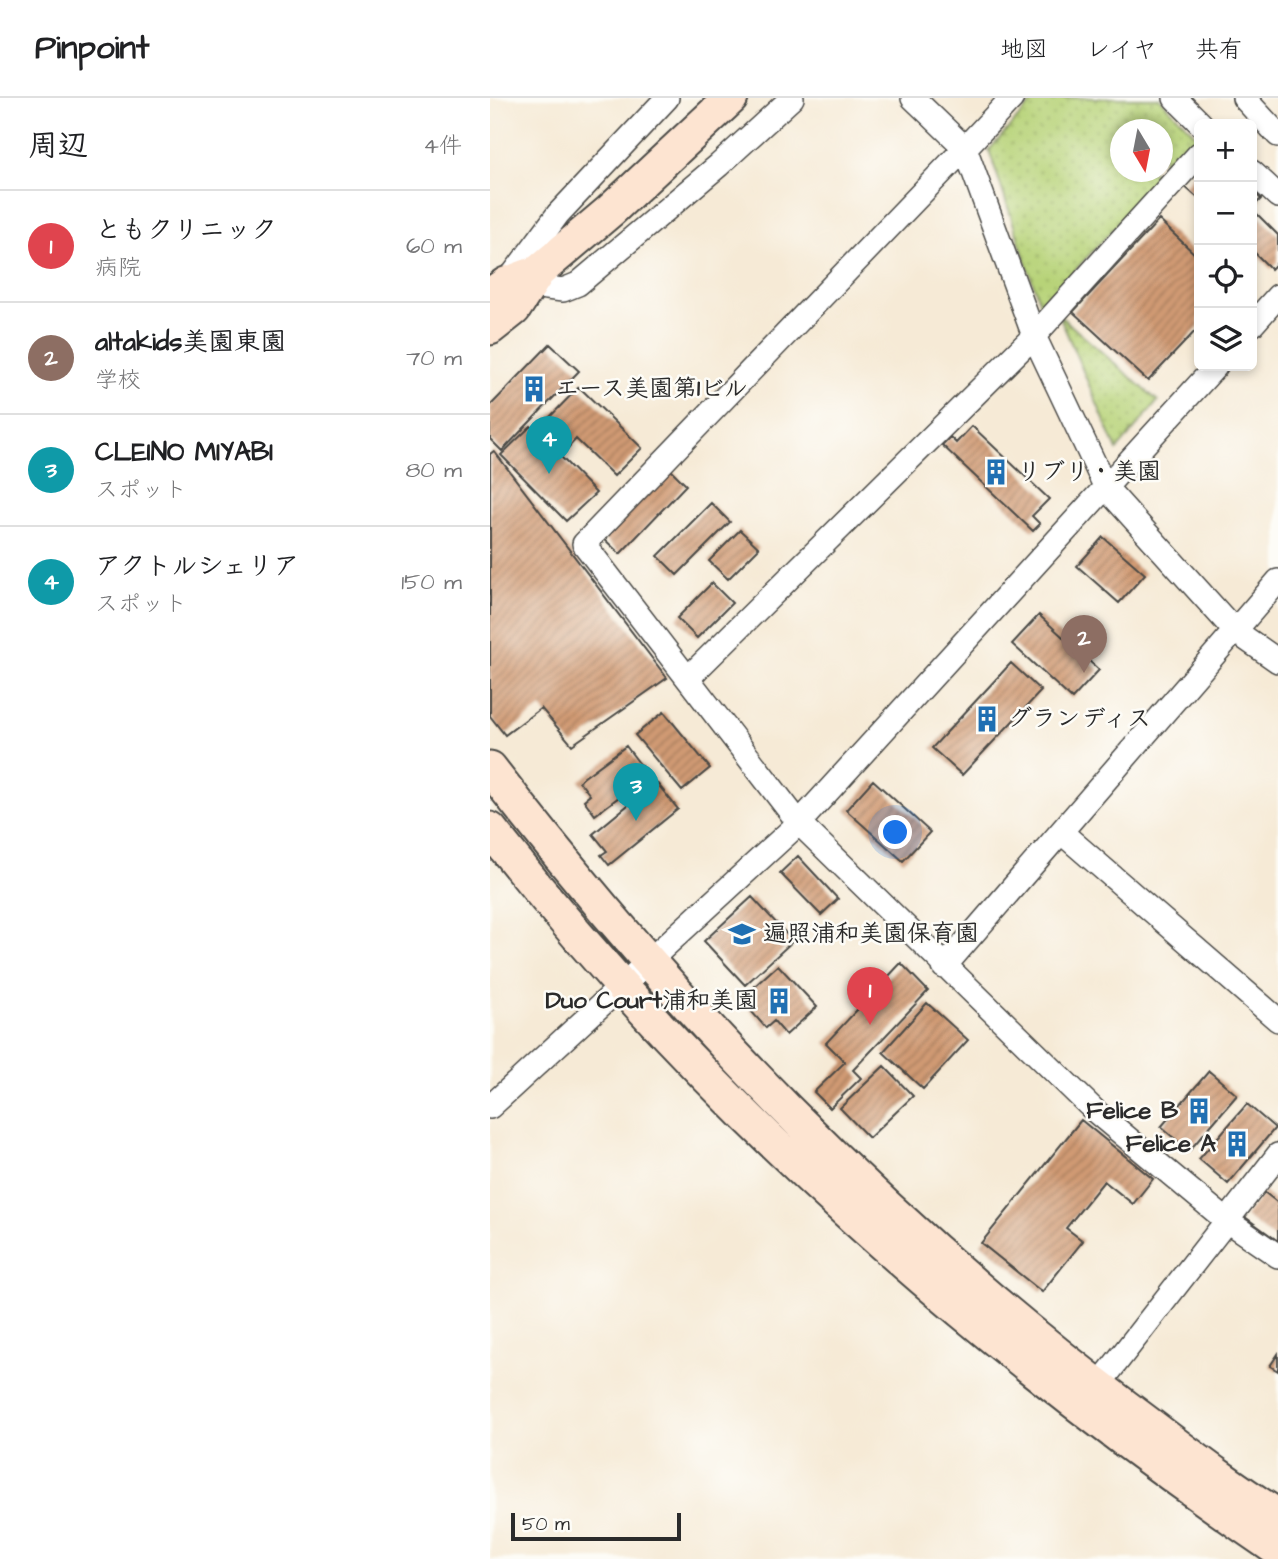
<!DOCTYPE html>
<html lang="ja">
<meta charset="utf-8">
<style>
body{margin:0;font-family:"Architects Daughter","Klee One",sans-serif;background:#f6f6f6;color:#202124}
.controls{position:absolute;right:21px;top:21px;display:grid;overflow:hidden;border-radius:10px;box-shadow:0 4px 10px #0003}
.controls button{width:63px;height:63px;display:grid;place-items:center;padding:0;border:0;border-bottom:2px solid #e0e0e0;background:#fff;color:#202124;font:35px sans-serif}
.compass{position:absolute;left:620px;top:21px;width:63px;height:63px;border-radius:50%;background:#fff;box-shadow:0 4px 10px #0003;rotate:170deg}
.scale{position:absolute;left:21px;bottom:18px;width:170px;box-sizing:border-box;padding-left:7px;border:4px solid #2b2b2b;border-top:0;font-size:19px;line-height:24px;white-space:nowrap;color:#2b2b2b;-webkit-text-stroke:5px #fdfcf7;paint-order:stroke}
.you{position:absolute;left:406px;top:735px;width:24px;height:24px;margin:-18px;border:5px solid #fff;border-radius:50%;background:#1a73e8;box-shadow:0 0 0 10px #1a73e833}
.badge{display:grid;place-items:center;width:46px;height:46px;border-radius:50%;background:#1f6fb2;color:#fff;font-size:23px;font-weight:700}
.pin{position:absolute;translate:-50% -58px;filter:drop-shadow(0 2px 4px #0008)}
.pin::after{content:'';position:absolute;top:37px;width:24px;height:21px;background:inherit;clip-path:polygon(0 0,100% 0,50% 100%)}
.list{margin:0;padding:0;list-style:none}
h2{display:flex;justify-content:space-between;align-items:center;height:91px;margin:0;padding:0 28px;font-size:30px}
h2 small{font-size:23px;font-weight:400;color:#757577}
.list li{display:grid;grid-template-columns:46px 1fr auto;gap:21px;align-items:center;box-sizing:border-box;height:112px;padding:0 28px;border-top:2px solid #e0e0e0}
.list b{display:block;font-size:26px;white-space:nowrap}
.list p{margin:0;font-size:23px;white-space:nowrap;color:#757577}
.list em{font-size:23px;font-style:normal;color:#757577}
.icon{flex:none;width:38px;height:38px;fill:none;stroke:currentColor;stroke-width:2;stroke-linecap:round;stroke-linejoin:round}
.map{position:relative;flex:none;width:788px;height:1461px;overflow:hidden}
header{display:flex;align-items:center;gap:42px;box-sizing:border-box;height:98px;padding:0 35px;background:#fff;border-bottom:2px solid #e0e0e0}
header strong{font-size:33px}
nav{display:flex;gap:38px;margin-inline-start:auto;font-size:24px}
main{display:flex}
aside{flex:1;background:#fff}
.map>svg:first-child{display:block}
.park{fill:url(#park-dots);stroke:#717f52;stroke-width:2;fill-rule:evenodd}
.building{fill:url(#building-hatch)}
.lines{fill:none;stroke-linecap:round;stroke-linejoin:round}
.street-casing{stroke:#494845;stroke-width:26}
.secondary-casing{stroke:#494845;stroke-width:37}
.street{stroke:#fff;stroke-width:23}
.secondary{stroke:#fde4d1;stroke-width:33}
.labels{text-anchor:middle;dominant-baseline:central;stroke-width:5;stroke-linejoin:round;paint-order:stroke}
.poi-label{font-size:24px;font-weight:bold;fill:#2b2b2b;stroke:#fdfcf7;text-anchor:start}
</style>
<header>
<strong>Pinpoint</strong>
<nav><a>地図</a><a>レイヤ</a><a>共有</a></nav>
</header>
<main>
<aside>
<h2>周辺<small>4件</small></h2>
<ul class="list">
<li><span class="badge" style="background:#e0444e">1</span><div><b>ともクリニック</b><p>病院</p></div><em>60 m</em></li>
<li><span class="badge" style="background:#8d6e63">2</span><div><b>altakids美園東園</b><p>学校</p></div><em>70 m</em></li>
<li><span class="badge" style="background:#0f9aa8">3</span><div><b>CLEINO MIYABI</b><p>スポット</p></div><em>80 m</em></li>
<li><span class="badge" style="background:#0f9aa8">4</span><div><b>アクトルシェリア</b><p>スポット</p></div><em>150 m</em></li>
</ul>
</aside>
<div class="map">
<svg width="788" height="1461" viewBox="0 0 788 1461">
<defs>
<pattern id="park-dots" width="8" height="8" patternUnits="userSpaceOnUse" patternTransform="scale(1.75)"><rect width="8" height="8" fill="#b7d378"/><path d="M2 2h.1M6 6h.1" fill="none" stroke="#9eb568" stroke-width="1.8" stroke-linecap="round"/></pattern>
<pattern id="building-hatch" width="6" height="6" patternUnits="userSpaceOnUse" patternTransform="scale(1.75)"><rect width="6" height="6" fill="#d09a73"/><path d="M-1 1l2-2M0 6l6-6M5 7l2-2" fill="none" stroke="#a97e5f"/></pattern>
</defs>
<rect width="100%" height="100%" fill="#fdfcf7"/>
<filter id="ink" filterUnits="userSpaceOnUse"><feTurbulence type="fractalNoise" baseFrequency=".0143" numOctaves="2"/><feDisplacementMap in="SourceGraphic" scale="14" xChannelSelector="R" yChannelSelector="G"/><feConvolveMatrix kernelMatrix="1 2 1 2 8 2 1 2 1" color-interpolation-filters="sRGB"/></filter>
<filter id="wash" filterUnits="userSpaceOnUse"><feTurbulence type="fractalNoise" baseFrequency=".00686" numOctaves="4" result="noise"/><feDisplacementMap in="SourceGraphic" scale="28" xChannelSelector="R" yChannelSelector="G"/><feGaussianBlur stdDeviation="1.57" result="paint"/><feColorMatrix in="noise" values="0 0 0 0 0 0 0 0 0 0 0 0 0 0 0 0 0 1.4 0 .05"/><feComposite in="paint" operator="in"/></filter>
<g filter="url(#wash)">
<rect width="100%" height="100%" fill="#f6ead6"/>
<path class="park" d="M546,0H669L708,39L551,209L499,52ZM631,32H673V74H631Z
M569,217L668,303L627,352Z"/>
<g id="blocks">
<path class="building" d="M709,71V101L694,88Z
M762,92L771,101L762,110Z
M765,114L788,137V164L781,171L762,152V116Z
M669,122L709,160V229L658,283L583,214Z
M60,246L89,273L12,353L0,341V308Z
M89,289L152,350L124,378L86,341L76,352L51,328Z
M41,328L106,395L76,423L11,357Z
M482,328L559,401L542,418L550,426L543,433L452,347L460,339L466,345Z
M4,353L177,580L82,647L51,610L15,637L0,618V356Z
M178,369L196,387L130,456L111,438Z
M221,405L240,424L187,477L168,458Z
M250,432L269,450L238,481L219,463Z
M613,439L655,476L629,505L587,468Z
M222,485L242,505L207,540L187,520Z
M549,517L609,572L582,601L522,546Z
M521,565L551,593L472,677L442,650Z
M174,614L220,670L192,693L145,637Z
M136,648L158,677L105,717L94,702L100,697L89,683Z
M383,682L440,734L413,763L356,712Z
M166,684L188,711L119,767L111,757L117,753L103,736Z
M308,758L348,801L331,817L290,775Z
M262,799L303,843L255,887L214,843Z
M411,865L438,893L363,972L371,980L340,1010L324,994L355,964L336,945Z
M288,867L327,909L296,937L284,923L276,930L255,906L261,901L256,896Z
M437,905L478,942L433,991L393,954Z
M394,968L423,998L379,1040L350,1010Z
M719,973L747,997L699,1053L671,1029Z
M757,1006L785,1030L738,1086L709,1061Z
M591,1022L663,1081L643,1106L614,1083L576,1130L593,1143L552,1194L491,1145Z
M774,1094L788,1105V1143L755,1119Z
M788,1256V1273L780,1268Z"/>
</g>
</g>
<g filter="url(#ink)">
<use href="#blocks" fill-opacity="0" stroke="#494845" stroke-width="2"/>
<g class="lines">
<g class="street-casing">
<path id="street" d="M423,0L475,50L94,446L309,725L605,1013L737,1123L788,1158
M522,0L475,50L544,238L709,56
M685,0L711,26
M754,0L788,37
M762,74L788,98
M16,186L68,116L177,0
M41,188L73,192L88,186L229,67L302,0
M762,227L788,198
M199,579L544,238L616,390L745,533L788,563
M571,734L788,922
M454,869L788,483
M0,1009L309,725L726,268
M608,1288L788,1057"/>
</g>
<g class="secondary-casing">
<path id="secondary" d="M0,197L16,186L48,174L120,113L241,0
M0,230L24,211L48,174
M0,670C186,911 393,1126 636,1309C686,1346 735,1385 788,1418
M0,731C223,1016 490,1248 788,1452"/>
</g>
<use href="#street" class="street"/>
<use href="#secondary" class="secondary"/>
</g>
</g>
<defs>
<g id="building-bare" transform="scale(2.1)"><path d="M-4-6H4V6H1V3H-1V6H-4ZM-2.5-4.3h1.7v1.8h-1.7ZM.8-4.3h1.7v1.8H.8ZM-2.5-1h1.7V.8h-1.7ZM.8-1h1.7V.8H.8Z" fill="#1f6fb2" stroke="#fdfcf7" stroke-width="2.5" paint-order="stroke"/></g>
<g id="school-bare" transform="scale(2.1)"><path d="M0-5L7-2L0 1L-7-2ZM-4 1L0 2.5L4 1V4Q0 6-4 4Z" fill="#1f6fb2" stroke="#fdfcf7" stroke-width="2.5" paint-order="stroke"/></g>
</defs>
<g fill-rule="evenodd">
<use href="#building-bare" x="44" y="291"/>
<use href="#building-bare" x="506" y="374"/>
<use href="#building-bare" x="497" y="621"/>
<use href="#school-bare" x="252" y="836"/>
<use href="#building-bare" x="289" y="903"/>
<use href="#building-bare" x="709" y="1013"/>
<use href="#building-bare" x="747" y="1046"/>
</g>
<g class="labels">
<g class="poi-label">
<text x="65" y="291">エース美園第1ビル</text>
<text x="527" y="374">リブリ・美園</text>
<text x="518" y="621">グランディス</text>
<text x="273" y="836">遍照浦和美園保育園</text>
<text x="268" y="903" text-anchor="end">Duo Court浦和美園</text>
<text x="688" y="1013" text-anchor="end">Felice B</text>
<text x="726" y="1046" text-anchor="end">Felice A</text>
</g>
</g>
</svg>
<div class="controls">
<button>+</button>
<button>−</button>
<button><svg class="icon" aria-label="locate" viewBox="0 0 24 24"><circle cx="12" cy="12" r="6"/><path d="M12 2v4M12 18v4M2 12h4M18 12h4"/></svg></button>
<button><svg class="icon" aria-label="layers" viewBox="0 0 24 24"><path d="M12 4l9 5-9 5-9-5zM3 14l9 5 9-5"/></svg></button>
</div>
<svg class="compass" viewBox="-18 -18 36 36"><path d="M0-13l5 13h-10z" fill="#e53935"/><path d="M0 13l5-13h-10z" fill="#757577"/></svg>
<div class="scale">50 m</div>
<div class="you"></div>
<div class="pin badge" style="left:380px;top:927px;background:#e0444e">1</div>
<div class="pin badge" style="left:594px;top:575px;background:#8d6e63">2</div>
<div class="pin badge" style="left:146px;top:723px;background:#0f9aa8">3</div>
<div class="pin badge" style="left:59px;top:376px;background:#0f9aa8">4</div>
</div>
</main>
